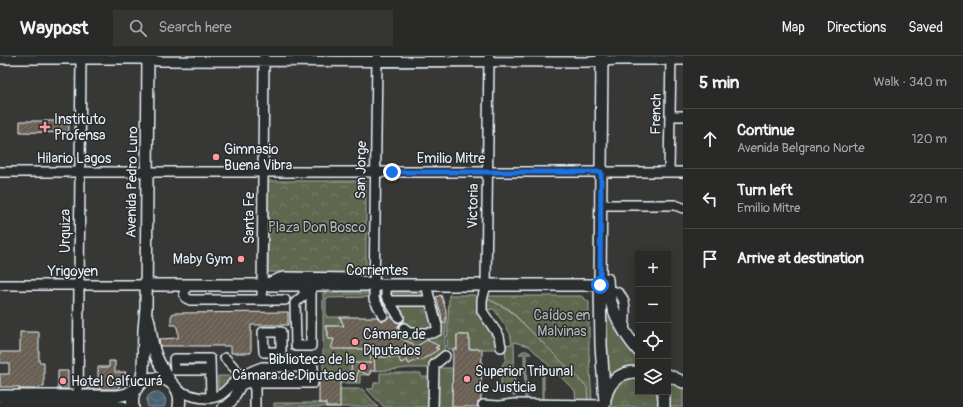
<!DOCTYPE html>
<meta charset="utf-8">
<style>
body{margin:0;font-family:Pangolin,sans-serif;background:#353534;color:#f1f3f6}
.controls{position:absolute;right:12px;bottom:12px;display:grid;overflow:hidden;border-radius:0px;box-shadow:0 2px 10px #0003}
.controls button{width:36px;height:36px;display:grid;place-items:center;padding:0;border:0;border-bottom:1px solid #454545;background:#292928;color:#f1f3f6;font:20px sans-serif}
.stop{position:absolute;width:12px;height:12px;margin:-9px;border:3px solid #1a73e8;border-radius:50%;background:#fff}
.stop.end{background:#1a73e8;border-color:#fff;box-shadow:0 1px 4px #0008}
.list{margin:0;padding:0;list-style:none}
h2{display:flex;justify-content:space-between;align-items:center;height:52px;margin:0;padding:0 16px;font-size:17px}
h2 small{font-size:13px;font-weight:400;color:#a5a6a8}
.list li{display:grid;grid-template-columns:26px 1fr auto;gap:12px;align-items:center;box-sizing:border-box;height:60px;padding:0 16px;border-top:1px solid #454545}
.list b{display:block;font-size:15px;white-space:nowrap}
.list p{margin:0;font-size:13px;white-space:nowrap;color:#a5a6a8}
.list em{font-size:13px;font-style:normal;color:#a5a6a8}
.icon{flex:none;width:22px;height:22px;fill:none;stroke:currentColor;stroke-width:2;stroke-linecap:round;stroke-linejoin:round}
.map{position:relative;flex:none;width:683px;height:351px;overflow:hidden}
header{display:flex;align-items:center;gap:24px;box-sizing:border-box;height:56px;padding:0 20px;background:#292928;border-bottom:1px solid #454545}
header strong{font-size:19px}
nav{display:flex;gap:22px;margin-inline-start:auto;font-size:14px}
.search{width:280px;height:36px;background:#353534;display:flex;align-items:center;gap:10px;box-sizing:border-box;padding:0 14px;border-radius:0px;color:#a5a6a8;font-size:15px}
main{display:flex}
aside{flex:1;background:#292928}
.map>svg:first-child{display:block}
.grass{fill:url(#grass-tufts);stroke:#a3aca4}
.park{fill:url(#park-crowns);stroke:#a3aca4}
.water{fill:url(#water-waves);stroke:#8a9ca6}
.building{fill:url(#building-hatch);stroke:#e8f1f8}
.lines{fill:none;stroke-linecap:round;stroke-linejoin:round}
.minor-casing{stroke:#e8f1f8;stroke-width:12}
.major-casing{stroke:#e8f1f8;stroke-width:14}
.minor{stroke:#2a2d2e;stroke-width:9}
.major{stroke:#2a2d2e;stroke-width:11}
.route{stroke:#1a73e8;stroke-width:5}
.poi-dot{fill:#ff9aa2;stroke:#2a2d2e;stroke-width:1.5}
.labels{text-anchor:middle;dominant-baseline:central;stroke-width:3;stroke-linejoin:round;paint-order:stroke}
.street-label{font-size:14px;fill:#e8f1f8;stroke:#2a2d2e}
.poi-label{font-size:14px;fill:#e8f1f8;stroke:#2a2d2e;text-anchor:start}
.park-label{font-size:14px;fill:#b1bab5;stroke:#2a2d2e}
</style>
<header>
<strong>Waypost</strong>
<div class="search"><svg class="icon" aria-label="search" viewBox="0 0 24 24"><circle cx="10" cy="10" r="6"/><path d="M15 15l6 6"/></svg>Search here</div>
<nav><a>Map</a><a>Directions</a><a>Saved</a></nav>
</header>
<main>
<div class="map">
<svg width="683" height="351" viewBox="0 0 683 351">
<defs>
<pattern id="grass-tufts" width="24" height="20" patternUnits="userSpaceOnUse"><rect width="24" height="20" fill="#5e6850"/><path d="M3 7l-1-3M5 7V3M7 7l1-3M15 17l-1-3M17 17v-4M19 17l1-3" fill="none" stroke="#757e6a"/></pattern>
<pattern id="park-crowns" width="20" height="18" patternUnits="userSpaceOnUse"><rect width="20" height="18" fill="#5e6850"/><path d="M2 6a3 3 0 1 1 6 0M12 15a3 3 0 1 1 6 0" fill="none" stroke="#757e6a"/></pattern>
<pattern id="water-waves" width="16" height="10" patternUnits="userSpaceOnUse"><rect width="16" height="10" fill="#4b636f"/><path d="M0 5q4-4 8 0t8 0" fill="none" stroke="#657a84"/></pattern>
<pattern id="building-hatch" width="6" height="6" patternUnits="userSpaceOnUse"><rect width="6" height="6" fill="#6b5f52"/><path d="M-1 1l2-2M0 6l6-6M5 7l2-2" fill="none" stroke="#80766c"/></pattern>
</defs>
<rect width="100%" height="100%" fill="#373735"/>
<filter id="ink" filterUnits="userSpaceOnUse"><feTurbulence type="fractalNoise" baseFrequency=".025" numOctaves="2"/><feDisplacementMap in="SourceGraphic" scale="8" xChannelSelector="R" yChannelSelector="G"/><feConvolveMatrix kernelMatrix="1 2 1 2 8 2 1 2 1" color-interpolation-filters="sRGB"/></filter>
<g filter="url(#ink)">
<path class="grass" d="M323,237H372V241L326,242V261H340L341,265H344V273H340L338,270H325L328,275L327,283H342L343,293H365L375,283V301H404L400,305L401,307L407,304L409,308L411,307L408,303L383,288L396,275H404L435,280L441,267H446L444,298L431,312H409L391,314L370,315V319H360V327H340L339,320H326L323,314Z
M389,237H424L426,241H390Z
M449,239H475L479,243L497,283L498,293H464V292L469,291V279H457V289L461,293H447Z
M604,240L621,279L629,292L638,302V309C627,309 619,312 610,319L608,317L606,291Z
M485,244H490L509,254L588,331V346H576L575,335L529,290L514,286L515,341L501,331V311L506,303L505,293H503V289L512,288L510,277L494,253L485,254Z
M395,249H428L434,273L410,274Z
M523,295H527L531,298H526L527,343H531V346H520V343H525L524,298H519Z
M436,312H453L452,351H435Z
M540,312H545L548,314L544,315V343H549V346H537V343H542V315L537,314Z
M380,317H421V321H431L430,351H384L367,333H373L374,327L380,326Z
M218,320H238L218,337Z
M668,324L683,332V351H669V342Z
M340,333H362L378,351H274V347H339Z"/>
<path class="park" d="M268,125H366V217L268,216Z
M486,240H581L589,246V297L592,346H588L587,331L509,253L490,244H486Z
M638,320V336H658L659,345L658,351H611C609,341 614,327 625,323C629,322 634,321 638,320Z"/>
<path class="water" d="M155,336C164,336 168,343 164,351H148C145,344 147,338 155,336Z"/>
<path class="building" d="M20,65H69V77L20,76Z
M441,239L446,254V267H442L441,257L436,241Z
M288,256V269H251V297H231V290H160L159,283L178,282V275L176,269H171V261L173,257Z
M340,261H377L380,264L383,265L386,264L388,261H392L396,266L399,267L402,266L404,263V266L401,267L398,270V273L402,279L400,282L417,290L427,284L439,290L435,292L439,293L420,305L418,303L409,308L407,304L401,307L398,301H374L375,315H370V319L366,318L358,314L356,326L351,314L352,307H370L372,293H331L334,283H328V275L325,270H344Z
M20,276H39V306H44V331H39V333H19V331H0V318H9V307H0V296H20Z
M457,279H469V293H482L481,343L478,346L477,351H452L453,293H457Z
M109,305H115V316H126L118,333H84V325H98V311H109Z
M58,315H68V333H58Z
M319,320H340V351H326V347H319Z"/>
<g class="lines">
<g class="minor-casing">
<path id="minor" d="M377,1L374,243L383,259
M489,1L486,229L482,244V255L499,280L501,291
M0,3H140L159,5L587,6L617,4H683
M670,60H683
M0,116H683
M669,116L671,0
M601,149H675L683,152
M265,228L280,222L285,221L351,222L370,228
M0,229H146
M191,229L186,231L184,237L186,242L190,244H285
M304,229V239L295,247L296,290H311V229
M386,229V240L399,261
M608,235C611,235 615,235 618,237C628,243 625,264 624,274
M262,244L264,0
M389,245H430
M404,272L408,277H432L437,275V270L426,229
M281,296H264L263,276H281V311
M225,302L242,320
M210,314H175L174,303H210L211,341
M250,322L255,333V351
M177,334C190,340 207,346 220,339C227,335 232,327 239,322C246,317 254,314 262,311H313V327H262L251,326L246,327L241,329L232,345L225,351H223
M78,346L81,0
M483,349L500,350L513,348L605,349
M433,351L434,309L445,300"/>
</g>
<g class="major-casing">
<path id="major" d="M602,0L600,229L601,289L605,346
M607,223C607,247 623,277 638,294
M146,229H607
M148,262C151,273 151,284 154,294C157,306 165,317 172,328
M668,319L683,326
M139,329L142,321L143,315L144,274L146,252L148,0
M663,336L664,343V351
M0,340H118L127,338L137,332
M606,340C609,325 622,315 638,316
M0,351H123
M133,351C127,312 186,313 179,351"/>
</g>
<use href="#minor" class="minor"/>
<use href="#major" class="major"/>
</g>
</g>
<g class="lines" filter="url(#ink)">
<path class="route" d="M392,116H601L600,229"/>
</g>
<g class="poi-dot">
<path d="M43 65h4v4h4v4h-4v4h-4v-4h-4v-4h4z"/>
<circle cx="216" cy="101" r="4"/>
<circle cx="241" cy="203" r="4"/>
<circle cx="355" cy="286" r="4"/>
<circle cx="363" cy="311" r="4"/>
<circle cx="467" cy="323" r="4"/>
<circle cx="63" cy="325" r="4"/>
</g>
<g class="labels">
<g class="street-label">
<text transform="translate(656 58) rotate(-89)">French</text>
<text x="74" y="102">Hilario Lagos</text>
<text x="451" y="102">Emilio Mitre</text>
<text transform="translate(361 114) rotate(-89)">San Jorge</text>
<text transform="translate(132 126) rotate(-89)">Avenida Pedro Luro</text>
<text transform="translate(473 150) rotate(-89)">Victoria</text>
<text transform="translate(249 162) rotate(-90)">Santa Fe</text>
<text transform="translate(65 175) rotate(-90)">Urquiza</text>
<text x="377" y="214">Corrientes</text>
<text x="73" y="215">Yrigoyen</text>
</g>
<g class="poi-label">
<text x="54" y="63">Instituto<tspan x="54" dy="16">Profensa</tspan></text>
<text x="224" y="93">Gimnasio<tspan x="224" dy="16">Buena Vibra</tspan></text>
<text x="233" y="203" text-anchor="end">Maby Gym</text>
<text x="363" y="278">Cámara de<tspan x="363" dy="16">Diputados</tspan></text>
<text x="355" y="303" text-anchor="end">Biblioteca de la<tspan x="355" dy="16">Cámara de Diputados</tspan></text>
<text x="475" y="315">Superior Tribunal<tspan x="475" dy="16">de Justicia</tspan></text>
<text x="71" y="325">Hotel Calfucurá</text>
</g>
<g class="park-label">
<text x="317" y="171">Plaza Don Bosco</text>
<text x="562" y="259">Caídos en<tspan x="562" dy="16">Malvinas</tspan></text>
</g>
</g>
</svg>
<div class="controls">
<button>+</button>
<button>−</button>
<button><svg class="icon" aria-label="locate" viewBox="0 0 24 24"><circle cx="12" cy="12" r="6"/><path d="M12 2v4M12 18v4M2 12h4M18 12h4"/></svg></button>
<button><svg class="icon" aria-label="layers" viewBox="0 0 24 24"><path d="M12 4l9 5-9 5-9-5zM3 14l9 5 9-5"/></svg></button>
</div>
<div class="stop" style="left:600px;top:229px"></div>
<div class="stop end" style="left:392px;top:116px"></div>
</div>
<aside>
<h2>5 min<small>Walk · 340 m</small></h2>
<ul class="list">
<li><svg class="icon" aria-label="ahead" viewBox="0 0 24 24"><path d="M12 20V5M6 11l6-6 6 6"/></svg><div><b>Continue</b><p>Avenida Belgrano Norte</p></div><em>120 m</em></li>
<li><svg class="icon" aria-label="left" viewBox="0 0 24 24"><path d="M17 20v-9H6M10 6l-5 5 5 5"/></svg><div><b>Turn left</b><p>Emilio Mitre</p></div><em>220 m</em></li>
<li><svg class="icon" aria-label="arrive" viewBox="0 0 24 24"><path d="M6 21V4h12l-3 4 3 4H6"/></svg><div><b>Arrive at destination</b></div></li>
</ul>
</aside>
</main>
